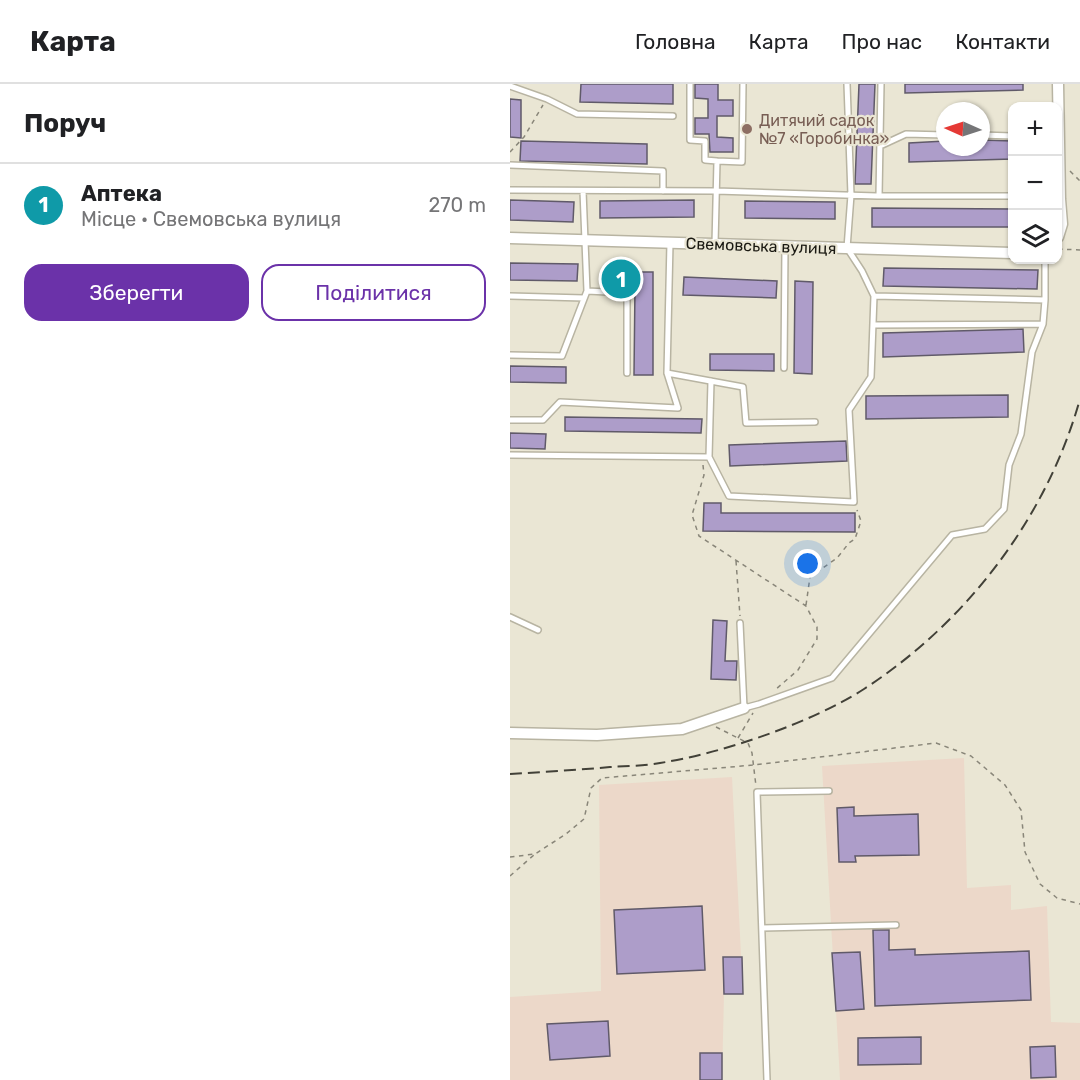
<!DOCTYPE html>
<html lang="uk">
<meta charset="utf-8">
<style>
body{margin:0;font-family:Rubik,sans-serif;background:#f2f2f2;color:#202124}
.controls{position:absolute;right:18px;top:18px;display:grid;overflow:hidden;border-radius:12px;box-shadow:0 2px 4px #0004}
.controls button{width:54px;height:54px;display:grid;place-items:center;padding:0;border:0;border-bottom:2px solid #e0e0e0;background:#fff;color:#202124;font:30px sans-serif}
.compass{position:absolute;left:426px;top:18px;width:54px;height:54px;border-radius:50%;background:#fff;box-shadow:0 2px 4px #0004;rotate:273deg}
.you{position:absolute;left:298px;top:480px;width:21px;height:21px;margin:-15px;border:4px solid #fff;border-radius:50%;background:#1a73e8;box-shadow:0 0 0 9px #1a73e833}
.badge{display:grid;place-items:center;width:39px;height:39px;border-radius:50%;background:#6b32a9;color:#fff;font-size:20px;font-weight:700}
.pin{position:absolute;translate:-50% -50%;border:3px solid #fff;box-shadow:0 2px 6px #0006}
.list{margin:0;padding:0;list-style:none}
h2{display:flex;justify-content:space-between;align-items:center;height:78px;margin:0;padding:0 24px;font-size:26px}
h2 small{font-size:20px;font-weight:400;color:#757577}
.list li{display:grid;grid-template-columns:39px 1fr auto;gap:18px;align-items:center;box-sizing:border-box;height:84px;padding:0 24px;border-top:2px solid #e0e0e0}
.list b{display:block;font-size:22px;white-space:nowrap}
.list p{margin:0;font-size:20px;white-space:nowrap;color:#757577}
.list em{font-size:20px;font-style:normal;color:#757577}
.actions{display:flex;gap:12px;padding:18px 24px}
.actions a{flex:1;padding:14px 0;border:2px solid #6b32a9;border-radius:18px;text-align:center;font-size:21px;color:#6b32a9}
.actions .main{background:#6b32a9;color:#fff}
.icon{flex:none;width:33px;height:33px;fill:none;stroke:currentColor;stroke-width:2;stroke-linecap:round;stroke-linejoin:round}
.map{position:relative;flex:none;width:570px;height:996px;overflow:hidden}
header{display:flex;align-items:center;gap:36px;box-sizing:border-box;height:84px;padding:0 30px;background:#fff;border-bottom:2px solid #e0e0e0}
header strong{font-size:28px}
nav{display:flex;gap:33px;margin-inline-start:auto;font-size:21px}
main{display:flex}
aside{flex:1;background:#fff}
.map>svg:first-child{display:block}
.industrial{fill:#ecd8c9}
.building{fill:#ad9dc9;stroke:#605a69;stroke-width:1.5}
.lines{fill:none;stroke-linecap:round;stroke-linejoin:round}
.service-casing{stroke:#b8b4a2;stroke-width:8}
.minor-casing{stroke:#b8b4a2;stroke-width:13}
.path{stroke:#898679;stroke-width:1.5;stroke-dasharray:4.5 4.5;stroke-linecap:butt}
.service{stroke:#fff;stroke-width:5}
.minor{stroke:#fff;stroke-width:10}
.rail{stroke:#424138;stroke-width:2;stroke-dasharray:12 6;stroke-linecap:butt}
.education-dot{fill:#8d6e63;stroke:#eae6d4;stroke-width:2}
.labels{text-anchor:middle;dominant-baseline:central;stroke-width:4.5;stroke-linejoin:round;paint-order:stroke}
.education-label{font-size:16px;fill:#785e54;stroke:#eae6d4;text-anchor:start}
.street-label{font-size:16px;fill:#1a1912;stroke:#eae6d4}
</style>
<header>
<strong>Карта</strong>
<nav><a>Головна</a><a>Карта</a><a>Про нас</a><a>Контакти</a></nav>
</header>
<main>
<aside>
<h2>Поруч<small></small></h2>
<ul class="list">
<li><span class="badge" style="background:#0f9aa8">1</span><div><b>Аптека</b><p>Місце · Свемовська вулиця</p></div><em>270 m</em></li>
</ul>
<div class="actions"><a class="main">Зберегти</a><a>Поділитися</a></div>
</aside>
<div class="map">
<svg width="570" height="996" viewBox="0 0 570 996">
<rect width="100%" height="100%" fill="#eae6d4"/>
<path class="industrial" d="M454,674L457,804L501,801V826L537,822L541,938L570,939V996H330L312,682Z
M222,693L233,910H214L212,996H0V913L91,907L89,701Z"/>
<path class="building" d="M71,0H163V20L70,18Z
M185,0H208V16H223V32H207V53L223,54V68H200L199,50H185V34H198V15L185,14Z
M349,0H365L361,100H345Z
M395,0H513V6L395,9Z
M0,15L11,16V54L0,53Z
M471,56L502,57V75L399,78V59L435,57V63H471Z
M11,57L137,60V80L10,77Z
M0,116L64,118L63,138L0,136Z
M184,116V133L90,134V117Z
M235,117L325,118V135L235,134Z
M362,124L502,125V143H362Z
M0,179L68,180L67,197L0,196Z
M97,182H125V188H143V291H124L125,203L96,202Z
M374,184L528,186L527,205L373,202Z
M174,193L267,197L266,214L173,211Z
M285,197L303,198L302,290L284,289Z
M513,245L514,268L373,273V249Z
M200,270H264V287L200,286Z
M0,282L56,283V299L0,298Z
M498,311V333L356,335V312Z
M55,333L192,335L191,349L55,347Z
M0,349L36,350L35,365L0,364Z
M336,357L337,377L220,382L219,361Z
M194,419H211V429H345V448L193,447Z
M203,536L217,537L215,577H227L226,596L201,595Z
M344,723V732L408,730L409,771L345,772L346,778H329L327,724Z
M192,822L195,886L107,890L104,826Z
M363,846H379V866L405,865V871L519,867L521,916L365,922Z
M350,868L354,925L326,927L322,869Z
M213,873H232L233,910H214Z
M98,937L100,972L40,976L37,940Z
M411,953V980L348,981V954Z
M545,962L546,993L521,994L520,963Z
M190,969H212V996H190Z"/>
<g class="lines">
<g class="service-casing">
<path id="service" d="M180,0V56L195,57V76L207,77
M0,2L37,15L67,30L163,32
M471,51L502,52
M370,62L396,50L435,51
M0,81L153,87V107
M0,106L206,107L367,112H502
M73,107L77,207L117,209V289
M369,112L371,0
M205,160L207,77L232,78L233,0
M0,212L74,214
M364,212L535,216V176
M363,241L533,240L535,216
M0,271L52,272L77,207
M274,284L275,163
M157,289L233,303L236,339L305,338
M201,297L199,373L219,412L344,418L339,326L361,293L364,212L352,187L337,164L341,111L337,0
M0,336H33L50,318L168,324L157,289L160,159
M0,371L199,373
M0,533L28,546
M230,539L234,624L249,620L322,594L442,451L475,445L494,425L499,381L511,350L522,268L533,240
M252,844L386,841
M257,996L247,708L319,707"/>
</g>
<g class="minor-casing">
<path id="minor" d="M548,153L552,140L550,115L548,0
M0,154L502,169
M0,649L87,651L172,645L234,624"/>
</g>
<path class="path" d="M0,68L14,53L33,21
M560,87L570,97
M548,165L570,166
M193,381L194,391L182,431L189,452L296,522L307,543V555L288,586L265,606
M226,477L230,532
M296,521L300,493L327,474L339,459L345,455L351,437L347,426
M206,643L238,659L242,669L246,702
M228,654L243,629
M0,773L25,770L56,750L74,735L81,704L92,694L244,681L426,659L461,672L495,701L511,726L515,768L530,800L547,814L570,820
M0,792L25,770"/>
<use href="#service" class="service"/>
<use href="#minor" class="minor"/>
<path class="rail" d="M0,690C33,688 67,686 100,683C116,682 134,682 150,679C213,669 301,639 354,605C457,538 537,433 570,315"/>
</g>
<circle class="education-dot" cx="237" cy="45" r="6"/>
<g class="labels">
<g class="education-label">
<text x="249" y="36">Дитячий садок<tspan x="249" dy="18">№7 «Горобинка»</tspan></text>
</g>
<g class="street-label">
<text transform="translate(251 162) rotate(2)">Свемовська вулиця</text>
</g>
</g>
</svg>
<div class="controls">
<button>+</button>
<button>−</button>
<button><svg class="icon" aria-label="layers" viewBox="0 0 24 24"><path d="M12 4l9 5-9 5-9-5zM3 14l9 5 9-5"/></svg></button>
</div>
<svg class="compass" viewBox="-18 -18 36 36"><path d="M0-13l5 13h-10z" fill="#e53935"/><path d="M0 13l5-13h-10z" fill="#757577"/></svg>
<div class="you"></div>
<div class="pin badge" style="left:111px;top:195px;background:#0f9aa8">1</div>
</div>
</main>
